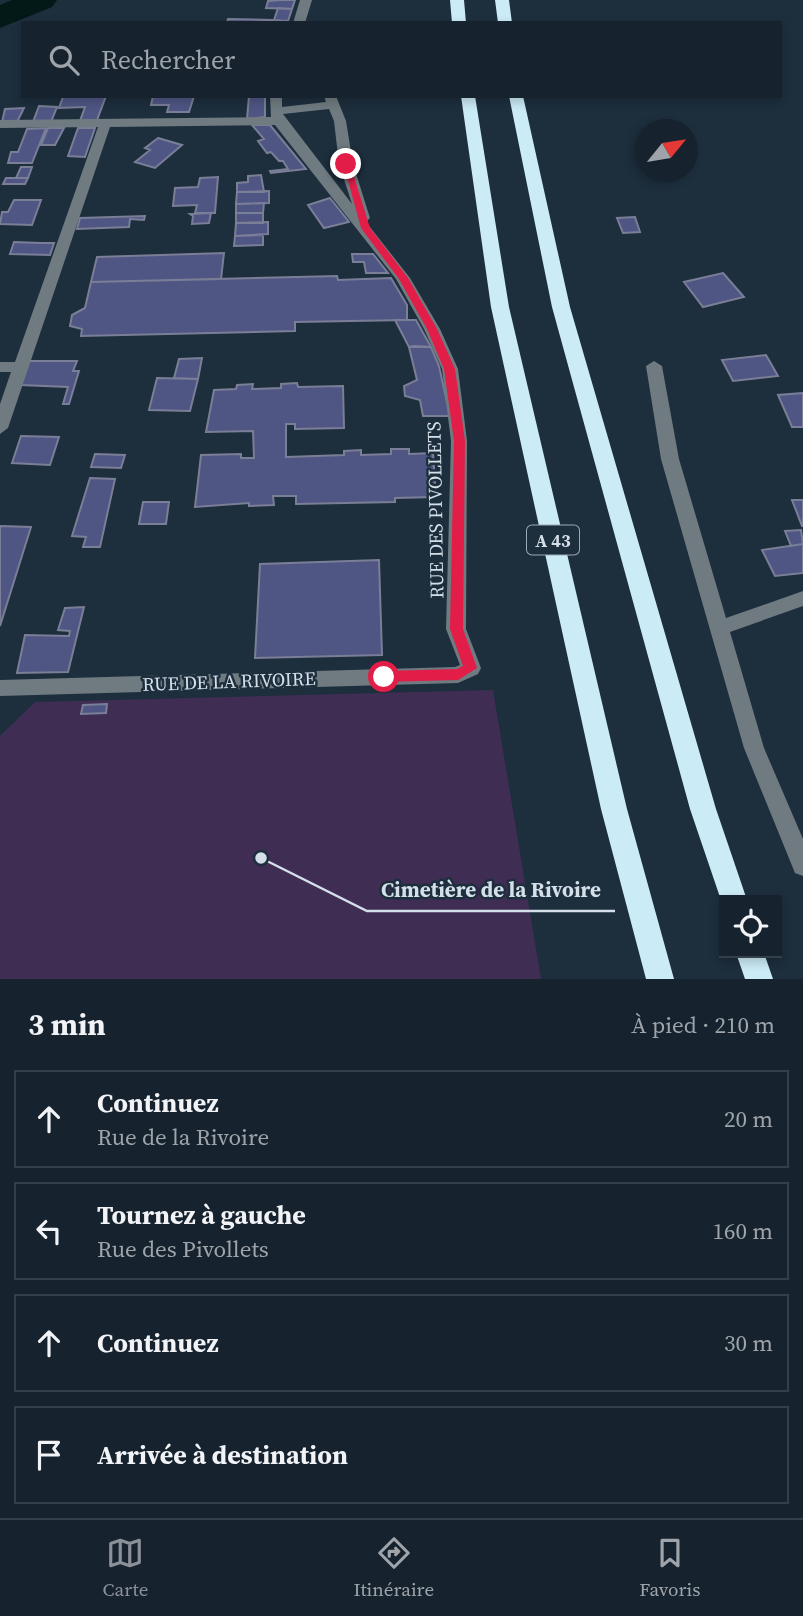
<!DOCTYPE html>
<html lang="fr">
<meta charset="utf-8">
<style>
body{margin:0;font-family:"Source Serif 4",serif;background:#232f3a;color:#f1f3f6}
.controls{position:absolute;right:21px;bottom:21px;display:grid;overflow:hidden;border-radius:0px;box-shadow:0 4px 10px #0003}
.controls button{width:63px;height:63px;display:grid;place-items:center;padding:0;border:0;border-bottom:2px solid #353f4a;background:#16222e;color:#f1f3f6;font:35px sans-serif}
.compass{position:absolute;left:635px;top:119px;width:63px;height:63px;border-radius:50%;background:#16222e;box-shadow:0 4px 10px #0003;rotate:60deg}
.stop{position:absolute;width:21px;height:21px;margin:-16px;border:5px solid #e11d48;border-radius:50%;background:#fff}
.stop.end{background:#e11d48;border-color:#fff;box-shadow:0 2px 7px #0008}
.list{margin:0;padding:0;list-style:none}
h2{display:flex;justify-content:space-between;align-items:center;height:91px;margin:0;padding:0 28px;font-size:30px}
h2 small{font-size:23px;font-weight:400;color:#9ea4aa}
.list li{display:grid;grid-template-columns:46px 1fr auto;gap:21px;align-items:center;box-sizing:border-box;height:98px;margin:0 14px 14px;padding:0 14px;border:2px solid #353f4a;border-radius:0px}
.list b{display:block;font-size:26px;white-space:nowrap}
.list p{margin:0;font-size:23px;white-space:nowrap;color:#9ea4aa}
.list em{font-size:23px;font-style:normal;color:#9ea4aa}
.icon{flex:none;width:38px;height:38px;fill:none;stroke:currentColor;stroke-width:2;stroke-linecap:round;stroke-linejoin:round}
.map{position:relative;flex:none;width:803px;height:979px;overflow:hidden}
.search{position:absolute;background:#16222e;box-shadow:0 4px 10px #0003;left:21px;right:21px;top:21px;height:77px;display:flex;align-items:center;gap:18px;box-sizing:border-box;padding:0 24px;border-radius:0px;color:#9ea4aa;font-size:26px}
.sheet{height:539px;background:#16222e}
nav{display:flex;justify-content:space-around;align-items:center;box-sizing:border-box;height:98px;border-top:2px solid #353f4a;background:#16222e;font-size:19px;color:#9ea4aa}
nav a{display:grid;justify-items:center;gap:4px}
nav .on{color:#8c9099}
.map>svg:first-child{display:block}
.green{fill:#3f2d53}
.lines{fill:none;stroke-linecap:round;stroke-linejoin:round}
.river{fill:#021918;fill-rule:evenodd}
.building{fill:#4f5684;stroke:#7a7e96;stroke-width:2}
.minor{fill:#6f7b80;fill-rule:evenodd}
.highway{fill:#cbebf6;fill-rule:evenodd}
.route{fill:#e11d48}
.labels{text-anchor:middle;dominant-baseline:central;stroke-width:5;stroke-linejoin:round;paint-order:stroke}
.shield{fill:#1d2e3d;stroke:#9daab5;stroke-width:2}
.shield-label{font-size:18px;font-weight:bold;fill:#d4dfe9}
.street-label{font-size:19px;fill:#d4dfe9;stroke:#1d2e3d}
.leader{fill:none;stroke:#d4dfe9;stroke-width:2.5}
.callout-dot{fill:#d4dfe9;stroke:#1d2e3d;stroke-width:2.5}
.callout-label{font-size:21px;text-anchor:middle;font-weight:bold;fill:#d4dfe9;stroke:#1d2e3d;stroke-width:5;stroke-linejoin:round;paint-order:stroke}
</style>
<div class="map">
<svg width="803" height="979" viewBox="0 0 803 979">
<rect width="100%" height="100%" fill="#1d2e3d"/>
<path class="green" d="M493,690L541,979H0V736L35,702Z"/>
<g class="lines">
<path class="river" d="M12,0H57L52,7L0,28V5Z"/>
</g>
<path class="building" d="M280,0H295L292,9L266,8L268,1Z
M278,8L292,9L288,21L274,20Z
M228,19L274,20L288,21L227,23Z
M79,96H106L97,120L80,121L85,107L59,108L63,97Z
M153,96H194L189,112H167L169,105H151Z
M249,96H265V117L247,119Z
M39,106L57,107L51,122H33Z
M24,108L17,122H2L5,109Z
M252,125H270L306,169L271,173L270,171L288,169L283,161H279L271,152L267,153L258,141L264,139Z
M46,128L32,163H8L11,152H18L27,129Z
M48,128H64L55,145H41Z
M78,128H95L85,157L68,156Z
M158,138L182,145L155,168L135,162L150,150L145,148Z
M21,167H32L28,178H16Z
M261,175L264,192H237V183L248,182V176Z
M218,177L215,213H195L197,205L173,206L175,188L198,187L200,178Z
M6,178H28L25,184H3Z
M269,191V203L236,204L237,192Z
M330,198L349,222L324,228L308,205Z
M14,200H41L32,225L0,224L2,212H8Z
M264,203L263,213H236V204Z
M211,213L209,223L192,224L193,216L190,214Z
M236,213H263V223H236Z
M145,216L144,220L130,219L129,227L77,229L80,218Z
M635,217L640,232L623,233L617,218Z
M268,222V234L235,236L236,223Z
M263,235V245L234,246L235,236Z
M14,242L41,243H54L50,255L10,254Z
M224,253L221,279L91,282L97,257Z
M352,254H373L388,273H366L364,262H353Z
M723,273L744,297L703,307L684,282Z
M337,276L338,280L391,278L407,305V320L295,322V331L81,336L82,329L70,326L72,315L85,308L91,282Z
M395,320H416L431,347H409Z
M414,346L431,347L439,366L450,416H423L420,400L405,396L404,386L417,380L409,347Z
M766,355L778,376L733,381L722,360Z
M202,358L198,379L174,378L179,359Z
M29,361H77L73,371H79L69,404H63L68,387L21,385Z
M157,378L198,379L190,411L149,410Z
M297,383L298,387L343,386L344,428L295,429V424H286V457L344,455V451L361,450V455L391,454V449H409V454L433,453L436,497L395,498V502L296,504V496H273L274,505L249,506V503L195,507L201,455L241,454V458H254L253,431L206,432L214,390L236,389L237,385L253,384L252,389L281,388V384Z
M803,393V427H792L778,395Z
M21,436L59,437L50,465L12,463Z
M95,454L125,455L121,468L91,467Z
M90,478L115,479L100,547H83L86,537L72,536Z
M792,500H803V526H802Z
M143,502H169L166,524H139Z
M0,526L31,527L0,626Z
M801,530L803,544L791,546L785,531Z
M803,544V573L775,576L762,550Z
M379,560L382,655L255,658L260,564Z
M84,607L68,672L17,673L25,635L69,636L70,631L58,630L65,608Z
M107,704L106,713L81,714L83,705Z"/>
<g class="lines">
<path class="minor" d="M300,0H312L305,23H293Z
M270,96H282V107L326,102L324,96H336L346,121L353,164L370,218L366,222L410,278L440,329L458,369L467,441L466,629L481,668L478,674L458,683L0,696V680L455,667L460,665L446,629L451,441L442,369L424,329L396,279L275,125L110,127L8,428L0,434V404L11,372H0V362H15L98,127L0,128V120L271,117ZM329,109L334,121L339,164L352,204L283,114Z
M654,361L662,366L679,459L726,618L803,591V606L730,632L764,748L803,839V876L795,873L744,748L661,459L646,366Z"/>
<path class="highway" d="M450,0H464L466,23H452Z
M495,0H509L512,23H498Z
M461,96H475L509,307L627,809L674,979H646L601,809L491,307Z
M509,96H523L570,307L716,809L747,900H724V909L690,809L552,307Z
M736,953H764L773,979H745Z"/>
</g>
<path class="route" d="M343,162L350,164L370,228L408,278L437,329L455,369L465,441L463,629L477,668L458,680L384,682L378,677L384,671L457,669L463,666L450,629L454,441L444,369L427,329L399,279L361,228Z"/>
<g class="labels">
<rect class="shield" x="527" y="525.5" width="52" height="29" rx="5"/>
<g class="shield-label">
<text x="553" y="540">A 43</text>
</g>
<g class="street-label">
<text transform="translate(435 510) rotate(-91)">RUE DES PIVOLLETS</text>
<text transform="translate(229 681) rotate(-2)">RUE DE LA RIVOIRE</text>
</g>
</g>
<path class="leader" d="M261 858L367 911H615"/>
<circle class="callout-dot" cx="261" cy="858" r="7"/>
<g class="callout-label">
<text x="491" y="897">Cimetière de la Rivoire</text>
</g>
</svg>
<div class="controls">
<button><svg class="icon" aria-label="locate" viewBox="0 0 24 24"><circle cx="12" cy="12" r="6"/><path d="M12 2v4M12 18v4M2 12h4M18 12h4"/></svg></button>
</div>
<svg class="compass" viewBox="-18 -18 36 36"><path d="M0-13l5 13h-10z" fill="#e53935"/><path d="M0 13l5-13h-10z" fill="#9ea4aa"/></svg>
<div class="stop" style="left:384px;top:677px"></div>
<div class="stop end" style="left:346px;top:164px"></div>
<div class="search"><svg class="icon" aria-label="search" viewBox="0 0 24 24"><circle cx="10" cy="10" r="6"/><path d="M15 15l6 6"/></svg>Rechercher</div>
</div>
<section class="sheet">
<h2>3 min<small>À pied · 210 m</small></h2>
<ul class="list">
<li><svg class="icon" aria-label="ahead" viewBox="0 0 24 24"><path d="M12 20V5M6 11l6-6 6 6"/></svg><div><b>Continuez</b><p>Rue de la Rivoire</p></div><em>20 m</em></li>
<li><svg class="icon" aria-label="left" viewBox="0 0 24 24"><path d="M17 20v-9H6M10 6l-5 5 5 5"/></svg><div><b>Tournez à gauche</b><p>Rue des Pivollets</p></div><em>160 m</em></li>
<li><svg class="icon" aria-label="ahead" viewBox="0 0 24 24"><path d="M12 20V5M6 11l6-6 6 6"/></svg><div><b>Continuez</b></div><em>30 m</em></li>
<li><svg class="icon" aria-label="arrive" viewBox="0 0 24 24"><path d="M6 21V4h12l-3 4 3 4H6"/></svg><div><b>Arrivée à destination</b></div></li>
</ul>
</section>
<nav>
<a class="on"><svg class="icon" aria-label="map" viewBox="0 0 24 24"><path d="M3 6l6-2 6 2 6-2v14l-6 2-6-2-6 2zM9 4v14M15 6v14"/></svg>Carte</a>
<a><svg class="icon" aria-label="directions" viewBox="0 0 24 24"><path d="M12 3l9 9-9 9-9-9zM9 14v-3h6M13 9l2 2-2 2"/></svg>Itinéraire</a>
<a><svg class="icon" aria-label="saved" viewBox="0 0 24 24"><path d="M7 4h10v16l-5-4-5 4z"/></svg>Favoris</a>
</nav>
